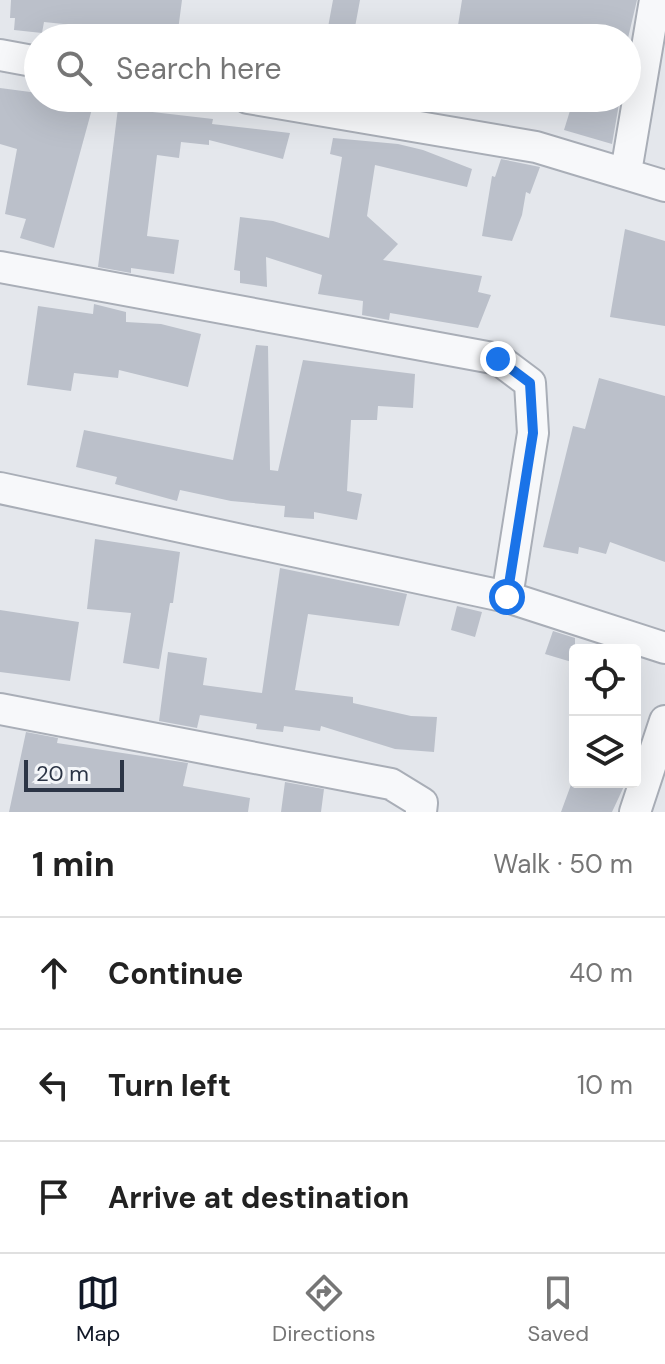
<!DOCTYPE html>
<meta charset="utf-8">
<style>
body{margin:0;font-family:"DM Sans",sans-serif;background:#f2f2f2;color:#222}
.controls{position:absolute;right:24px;bottom:24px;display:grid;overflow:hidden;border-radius:8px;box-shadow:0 8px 32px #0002}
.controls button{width:72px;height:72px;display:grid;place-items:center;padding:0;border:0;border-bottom:2px solid #e0e0e0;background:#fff;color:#222;font:40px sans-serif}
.scale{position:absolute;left:24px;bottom:20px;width:100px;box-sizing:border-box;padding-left:8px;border:4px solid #2b3445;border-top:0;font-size:22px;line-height:28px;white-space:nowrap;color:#2b3445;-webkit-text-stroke:6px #f4f6f9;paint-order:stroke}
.stop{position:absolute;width:24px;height:24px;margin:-18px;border:6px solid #1a73e8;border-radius:50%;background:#fff}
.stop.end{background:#1a73e8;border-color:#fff;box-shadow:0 2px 8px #0008}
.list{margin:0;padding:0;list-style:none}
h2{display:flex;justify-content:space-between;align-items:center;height:104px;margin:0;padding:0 32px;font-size:34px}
h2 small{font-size:26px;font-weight:400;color:#767676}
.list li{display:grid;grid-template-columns:52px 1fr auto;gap:24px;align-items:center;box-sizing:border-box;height:112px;padding:0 32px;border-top:2px solid #e0e0e0}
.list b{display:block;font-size:30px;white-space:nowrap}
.list em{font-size:26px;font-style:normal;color:#767676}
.icon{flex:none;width:44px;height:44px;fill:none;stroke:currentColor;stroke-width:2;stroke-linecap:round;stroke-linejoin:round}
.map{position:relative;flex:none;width:665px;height:812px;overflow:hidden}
.search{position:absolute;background:#fff;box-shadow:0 8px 32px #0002;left:24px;right:24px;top:24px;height:88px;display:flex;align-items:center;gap:20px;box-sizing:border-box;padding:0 28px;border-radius:44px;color:#767676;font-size:30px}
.sheet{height:440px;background:#fff}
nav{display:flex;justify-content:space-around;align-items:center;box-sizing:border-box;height:112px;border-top:2px solid #e0e0e0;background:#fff;font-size:22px;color:#767676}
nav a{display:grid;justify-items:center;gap:4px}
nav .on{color:#111827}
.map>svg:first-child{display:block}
.building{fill:#bbc0ca}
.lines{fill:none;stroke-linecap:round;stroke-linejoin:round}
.minor-casing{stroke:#a9aeb7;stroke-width:34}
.minor{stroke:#f7f8fa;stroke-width:30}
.route{stroke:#1a73e8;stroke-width:10}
</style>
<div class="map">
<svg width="665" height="812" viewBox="0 0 665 812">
<rect width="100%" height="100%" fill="#e4e7ec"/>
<path class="building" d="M11,0H182L177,38H118L100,35L102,28L44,22L42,33L14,30L15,18H10Z
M333,0H360L353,38H326Z
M462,0H637L628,38H456Z
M0,88L38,93V98H95L54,248L20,238L26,219L5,214L17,149L0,144Z
M593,98H620L612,144L564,130L573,101L592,105Z
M118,108L213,119L212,124L290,133L283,159L209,140V145L181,142L179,158L157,155L147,236L179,240L174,274L131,268V273L98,267Z
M333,138L398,144L423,150L472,169L467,187L375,165L367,216L398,244L383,260L482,276L478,292L491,295L478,328L390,313L389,320L362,315L363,301L318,294L322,275L266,257L267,287L240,283V271L234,270L240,217L273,221L329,238L342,157L330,154Z
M501,159L540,167L530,194L526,192L522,215L512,241L482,236L492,176L495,177Z
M625,229L665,241V326L610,317Z
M94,304L126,312V322L161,324L201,334L188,387L119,370L118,378L74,373L71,391L27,385L38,306L93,314Z
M256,345L268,346L270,470L278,471L303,360L415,374L413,408L378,406L377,420H351L347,491L362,494L357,520L314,512V519L284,517L285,506L231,501L180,490L177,501L115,484L117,477L76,467L84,430L233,460Z
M599,378L665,396V562L610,542L606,554L579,547L578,554L543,547L573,426L585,429Z
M95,539L180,552L173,603H170L159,669L123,663L131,613L87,609Z
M280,568L407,594L399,626L308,614L295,690L353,697V703L411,716L437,717L434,752L395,749L321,726L320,731L284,726L283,732L256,729L257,724L200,715L197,728L159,721L168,652L207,658L203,685L262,693Z
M457,606L482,612L475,637L451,630Z
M0,610L79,622L70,681L0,672Z
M553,631L575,638V663L545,654Z
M26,732L58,738L57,743L188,763L183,786L250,798L248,812H9Z
M285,782L324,789L321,812H281Z
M572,782H626L612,812H561Z"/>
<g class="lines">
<g class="minor-casing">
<path id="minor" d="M0,55L38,62
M248,98L536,147L665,186
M626,172L655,0
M0,267L498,359L530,383L533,433L507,597
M0,488L507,597L665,648
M0,709L391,784L422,803L421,812
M635,812L665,721"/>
</g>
<use href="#minor" class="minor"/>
</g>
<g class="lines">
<path class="route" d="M498,359L530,383L533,433L507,597"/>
</g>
</svg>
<div class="controls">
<button><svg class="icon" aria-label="locate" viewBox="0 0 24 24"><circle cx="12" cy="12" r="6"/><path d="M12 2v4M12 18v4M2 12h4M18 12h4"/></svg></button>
<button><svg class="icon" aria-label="layers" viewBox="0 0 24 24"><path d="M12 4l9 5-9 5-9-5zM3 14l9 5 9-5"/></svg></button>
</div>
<div class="scale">20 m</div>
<div class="stop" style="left:507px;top:597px"></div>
<div class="stop end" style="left:498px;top:359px"></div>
<div class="search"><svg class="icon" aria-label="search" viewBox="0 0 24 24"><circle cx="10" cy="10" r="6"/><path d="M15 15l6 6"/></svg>Search here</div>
</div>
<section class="sheet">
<h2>1 min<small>Walk · 50 m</small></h2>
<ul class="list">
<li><svg class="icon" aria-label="ahead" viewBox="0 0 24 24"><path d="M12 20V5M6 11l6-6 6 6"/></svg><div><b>Continue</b></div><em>40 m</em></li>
<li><svg class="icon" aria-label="left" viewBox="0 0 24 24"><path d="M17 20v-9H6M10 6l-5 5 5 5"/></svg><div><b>Turn left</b></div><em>10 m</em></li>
<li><svg class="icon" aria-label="arrive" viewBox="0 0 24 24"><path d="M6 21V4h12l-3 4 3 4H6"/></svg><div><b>Arrive at destination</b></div></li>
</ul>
</section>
<nav>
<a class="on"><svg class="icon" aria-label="map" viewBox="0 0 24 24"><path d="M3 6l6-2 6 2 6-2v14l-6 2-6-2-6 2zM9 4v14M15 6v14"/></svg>Map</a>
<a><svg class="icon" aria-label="directions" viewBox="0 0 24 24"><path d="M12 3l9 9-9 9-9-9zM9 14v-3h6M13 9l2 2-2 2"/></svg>Directions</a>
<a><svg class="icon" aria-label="saved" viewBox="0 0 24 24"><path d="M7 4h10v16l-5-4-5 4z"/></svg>Saved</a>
</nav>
